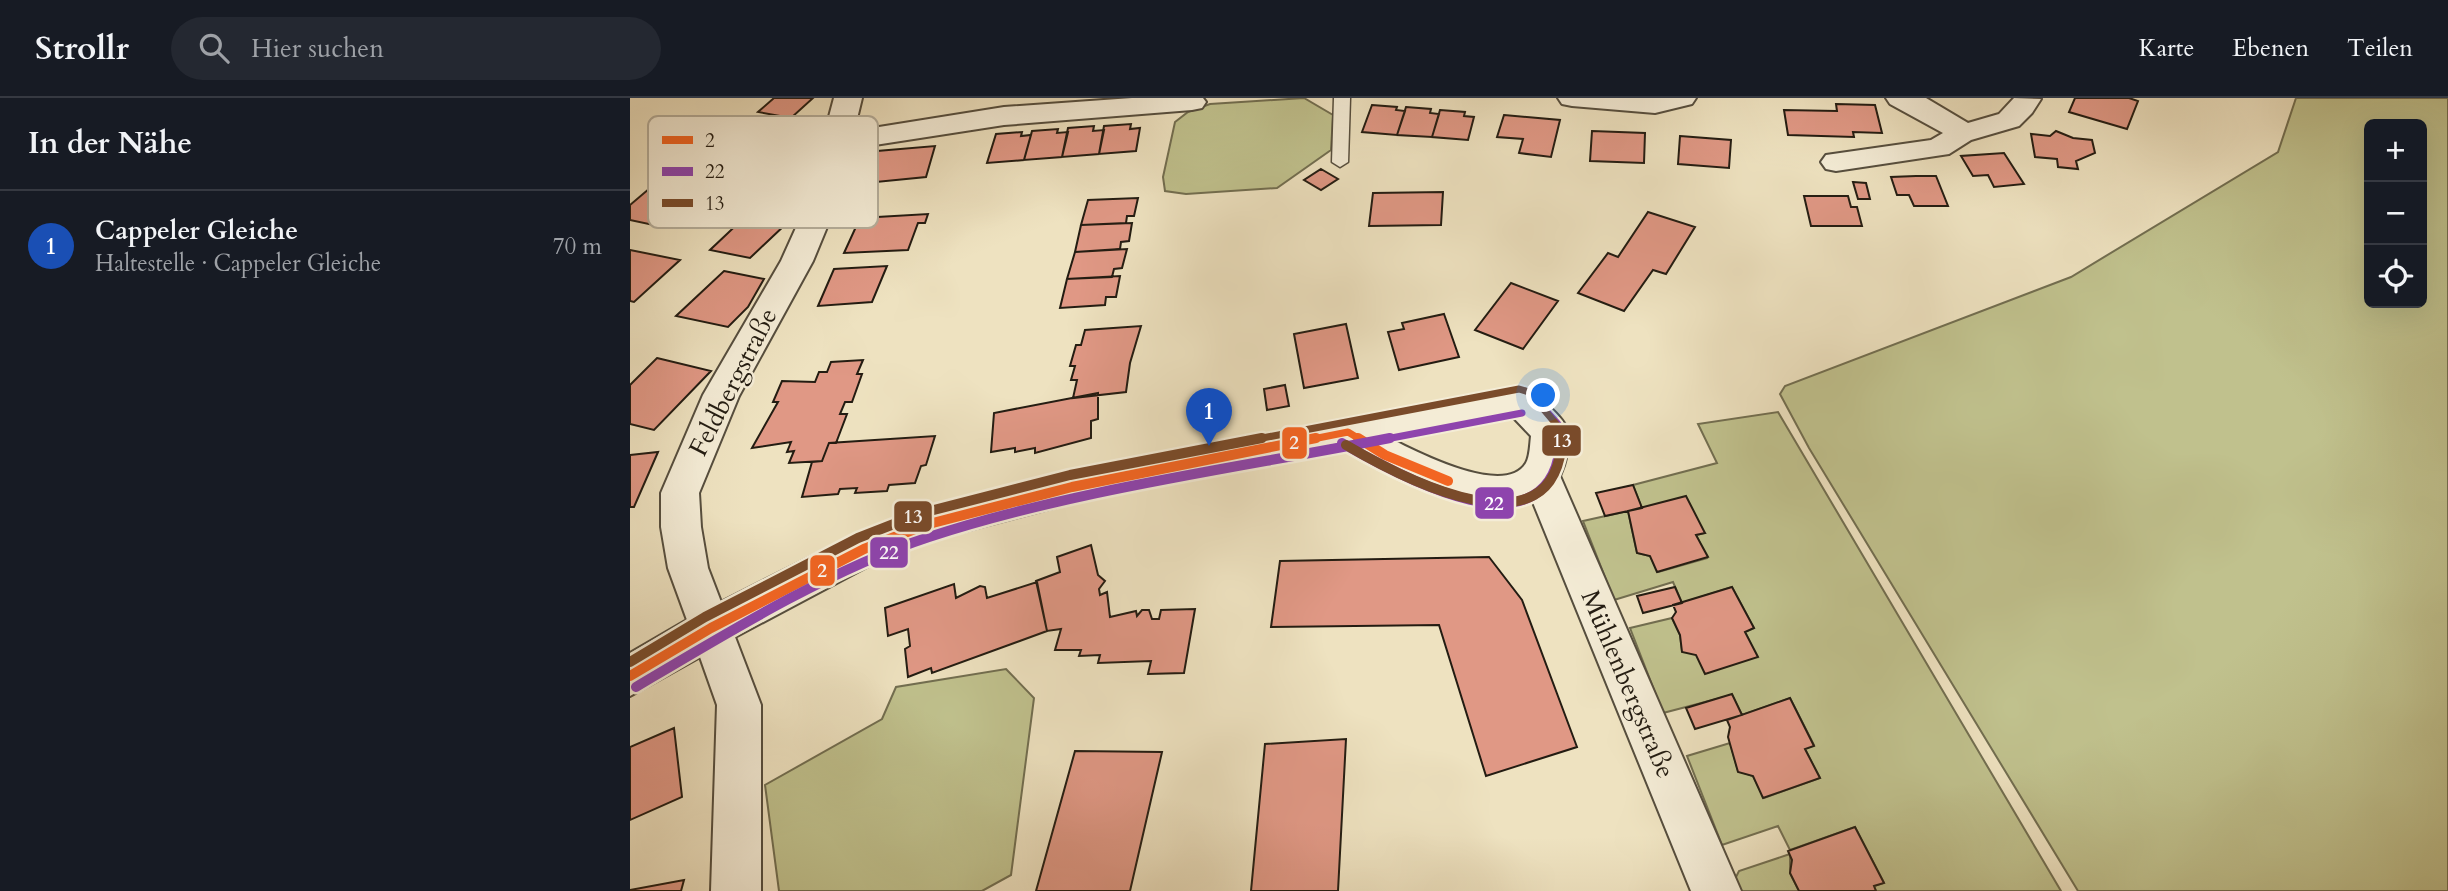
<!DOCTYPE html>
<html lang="de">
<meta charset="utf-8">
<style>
body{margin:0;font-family:Cardo,serif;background:#242831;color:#f1f3f6}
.controls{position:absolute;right:21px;top:21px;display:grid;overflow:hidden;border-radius:10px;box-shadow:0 7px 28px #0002}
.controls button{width:63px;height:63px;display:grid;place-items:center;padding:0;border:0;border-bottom:2px solid #363941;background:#171b24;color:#f1f3f6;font:35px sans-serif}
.you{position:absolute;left:914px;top:298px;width:24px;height:24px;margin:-18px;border:5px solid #fff;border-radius:50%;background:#1a73e8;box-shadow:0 0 0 10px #1a73e833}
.badge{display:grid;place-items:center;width:46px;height:46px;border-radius:50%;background:#c59692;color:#fff;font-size:23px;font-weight:700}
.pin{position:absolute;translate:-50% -58px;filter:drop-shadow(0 2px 4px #0008)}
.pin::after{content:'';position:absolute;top:37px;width:24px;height:21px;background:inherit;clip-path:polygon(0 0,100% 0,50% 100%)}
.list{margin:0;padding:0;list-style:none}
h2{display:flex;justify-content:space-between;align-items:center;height:91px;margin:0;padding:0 28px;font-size:30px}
h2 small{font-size:23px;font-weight:400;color:#9ea1a6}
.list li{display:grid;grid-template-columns:46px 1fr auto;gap:21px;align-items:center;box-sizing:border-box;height:112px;padding:0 28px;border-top:2px solid #363941}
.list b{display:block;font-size:26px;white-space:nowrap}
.list p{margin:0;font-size:23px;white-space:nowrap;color:#9ea1a6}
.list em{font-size:23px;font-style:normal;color:#9ea1a6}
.icon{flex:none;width:38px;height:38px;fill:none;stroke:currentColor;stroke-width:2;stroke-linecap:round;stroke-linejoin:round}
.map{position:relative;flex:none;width:1818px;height:793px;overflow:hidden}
header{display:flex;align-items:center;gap:42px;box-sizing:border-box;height:98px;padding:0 35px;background:#171b24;border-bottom:2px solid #363941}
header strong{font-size:33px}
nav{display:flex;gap:38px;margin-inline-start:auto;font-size:24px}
.search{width:490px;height:63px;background:#242831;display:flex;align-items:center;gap:18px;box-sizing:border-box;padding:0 24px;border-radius:38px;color:#9ea1a6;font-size:26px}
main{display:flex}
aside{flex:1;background:#171b24}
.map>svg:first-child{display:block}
.green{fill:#c0c18d;stroke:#726e50;stroke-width:2;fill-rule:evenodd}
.building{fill:#e09885;stroke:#231c12;stroke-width:2}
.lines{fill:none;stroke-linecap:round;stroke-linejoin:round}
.lane-casing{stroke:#564e3e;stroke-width:3}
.street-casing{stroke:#564e3e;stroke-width:4}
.lane{fill:#f4ecd6;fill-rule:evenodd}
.street{fill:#f4ecd6;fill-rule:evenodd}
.bus-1-far1-casing{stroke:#f4ecd6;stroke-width:11}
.bus-1-casing{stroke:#f4ecd6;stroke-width:15}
.bus-2-far1-casing{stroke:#f4ecd6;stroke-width:11}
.bus-2-casing{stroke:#f4ecd6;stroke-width:15}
.bus-3-far1-casing{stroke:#f4ecd6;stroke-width:11}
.bus-3-casing{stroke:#f4ecd6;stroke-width:15}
.bus-1-far1{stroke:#f26522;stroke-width:7}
.bus-1{stroke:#f26522;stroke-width:10}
.bus-2-far1{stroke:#8e44ad;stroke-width:7}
.bus-2{stroke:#8e44ad;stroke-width:10}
.bus-3-far1{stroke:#7a4b2a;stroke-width:7}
.bus-3{stroke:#7a4b2a;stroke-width:10}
.labels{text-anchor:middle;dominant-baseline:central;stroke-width:5;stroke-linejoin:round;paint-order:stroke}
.street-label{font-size:26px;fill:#231c12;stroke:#f4ecd6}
.key{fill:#f4ecd6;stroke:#b5ae9b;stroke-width:2}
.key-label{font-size:19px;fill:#231c12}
.line-badge{stroke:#f4ecd6;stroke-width:2.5}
.badge-label{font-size:19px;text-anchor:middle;font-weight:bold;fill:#fff}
</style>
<header>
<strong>Strollr</strong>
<div class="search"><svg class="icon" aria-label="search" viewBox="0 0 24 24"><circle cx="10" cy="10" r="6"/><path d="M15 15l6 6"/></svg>Hier suchen</div>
<nav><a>Karte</a><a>Ebenen</a><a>Teilen</a></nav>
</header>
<main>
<aside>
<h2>In der Nähe<small></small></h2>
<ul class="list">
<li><span class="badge" style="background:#1a4fb4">1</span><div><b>Cappeler Gleiche</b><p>Haltestelle · Cappeler Gleiche</p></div><em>70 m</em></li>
</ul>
</aside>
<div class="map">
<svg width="1818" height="793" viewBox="0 0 1818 793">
<rect width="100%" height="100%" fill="#eee2c0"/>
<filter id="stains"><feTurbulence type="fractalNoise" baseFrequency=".00286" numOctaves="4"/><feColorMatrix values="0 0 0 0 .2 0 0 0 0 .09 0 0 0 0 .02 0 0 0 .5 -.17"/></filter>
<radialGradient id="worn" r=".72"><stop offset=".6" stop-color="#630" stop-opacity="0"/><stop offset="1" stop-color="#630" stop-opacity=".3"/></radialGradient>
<path class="green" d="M674,0L703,17L701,52L647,90L556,96L535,93L533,79L545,24L558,14L580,6Z
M1666,0H1818V793H1448L1179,350L1150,296L1155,288L1441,179L1648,54ZM1739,26H1792V205H1739Z
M1148,314L1431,793H1246L1244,788L1254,785L1225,729L1160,752L1148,728L1092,747L1057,658L1100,645L1108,673L1123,678L1134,700L1190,680L1175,651L1184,647L1160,600L1112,617L1102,597L1033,615L1000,530L1042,520L1050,537L1052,553L1127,559L1115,534L1124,530L1102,489L1052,505L1043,484L984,502L953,423L998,413L1007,455L1020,458L1028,474L1077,460L1066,437L1074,435L1012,410L1003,387L1087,365L1068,326Z
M376,571L404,600L381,777L352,793H149L135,687L252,621L266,589Z
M1160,756V775L1169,793H1106L1104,783L1109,773Z"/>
<path class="building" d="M144,0H183L161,20L128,14Z
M1445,0H1499L1508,3L1497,31L1439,14Z
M1206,6L1245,7L1252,35L1223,34L1224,39L1158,37L1154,12L1207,13Z
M742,7L767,9L766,12L775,13L767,37L732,34Z
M776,9L801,11L800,15L809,16L802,39L767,37Z
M810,12L835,14L834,18L844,19L838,42L802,39Z
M874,17L930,22L921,59L889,55L893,41L867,39Z
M501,26L500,31L510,30L506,53L469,56L474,28Z
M464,28L463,33L474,32L469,56L432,59L438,30Z
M428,31L427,35L438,34L432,59L394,62L402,33Z
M962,33L1015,35L1014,65L960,63Z
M1426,33L1443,40L1462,42L1465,55L1446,63L1448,71L1428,69L1427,61L1405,59L1401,36L1420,38Z
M392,34L391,38L401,37L394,62L357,65L366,36Z
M1050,38L1101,42L1099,70L1048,66Z
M305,48L296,79L236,85L230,70L247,53Z
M1374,55L1394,86L1364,89L1358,77L1343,78L1331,58Z
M691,71L708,81L691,92L674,82Z
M1286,78H1306L1318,108H1284L1279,97H1267L1261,79Z
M1223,84L1236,85L1240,101H1228Z
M20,90L62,98L28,128L0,122V107Z
M813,94L811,127L739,128L743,95Z
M1174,98H1218L1221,109H1227L1232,128H1181Z
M508,100L504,118H497L496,125L451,127L458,102Z
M1018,114L1065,129L1036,176L1023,172L994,213L948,195L978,155L988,159Z
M118,116L158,124L120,160L80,152Z
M298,116L295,125H288L278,152L214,155L230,120Z
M502,125L499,143L491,144L490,151L445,154L451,127Z
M497,151L492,170L484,171L482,179L437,181L445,154Z
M0,152L50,162L4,204L0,203Z
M257,168L242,204L188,208L204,171Z
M94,173L134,181L118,209L98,229L46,218Z
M490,178L486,199H476L475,207L430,210L437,181Z
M881,185L928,203L893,251L845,232Z
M814,216L829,259L769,272L758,234L774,231L772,225Z
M716,226L728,280L674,290L664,236Z
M511,228L500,265L496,294L443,300L447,282H441L445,268H440L446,247H451L455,232Z
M27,260L81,273L24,332L0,326V287Z
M233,262L227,276H232L222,304H215L210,316H217L206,345H199L192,363L159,365L164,353L157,354L161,344L122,350L148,304H143L152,283L185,284L189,274H197L201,264Z
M655,287L659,308L637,312L634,291Z
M468,295V321L461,323V340L405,355V350L385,354V350L361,354L364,315Z
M305,338L296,367L291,368L285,385L259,387L257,393L225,395L227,390L210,391L208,396L172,399L182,364L192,363L199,345Z
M28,354L4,409H0V357Z
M1003,387L1012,410L975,418L966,395Z
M1056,398L1075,435L1066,437L1078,459L1027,474L1020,458L1007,455L998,413Z
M461,447L468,477L475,483L469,491L470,497L477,494L480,519L506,513L507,518L512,512H519L522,521H529L531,512L565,511L554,575L518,576L521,563L468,565L470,557L449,558L451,552H425L431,531L417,533L406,483L430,474L427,459Z
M859,459L892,502L947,649L856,678L809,527L641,529L650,463Z
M407,484L417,533L302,575L301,570L278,579L275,551L280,548L278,531L258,538L255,510L324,486L326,500L350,488L355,489L357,500Z
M1045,489L1052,505L1013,515L1007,498Z
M1102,489L1124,530L1115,534L1128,559L1075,576L1066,557L1052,554L1050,537L1042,520L1046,514L1043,507Z
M1102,596L1112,617L1065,631L1056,610Z
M1160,600L1184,648L1175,651L1190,680L1133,700L1123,678L1108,674L1098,639L1100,629L1097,622Z
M44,630L52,699L0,722V649Z
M716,641L708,793H621L635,646Z
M445,653L532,654L500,793H406Z
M1225,729L1254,785L1244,788L1246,793H1169L1160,775L1162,762L1158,753Z
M54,782L51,793H0V792Z"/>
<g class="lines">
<g class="lane-casing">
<path id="lane" d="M704,0H720L718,64L710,69L702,64Z"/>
</g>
<g class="street-casing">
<path id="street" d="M204,0H232L224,33L374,9L502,0H573L576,4L572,10L562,12L374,27L219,51L204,112L183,163L109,298L69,395L71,429L78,470L91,504L220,439L295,411L442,373L890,289C904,294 935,319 938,334C941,346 935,367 930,378L1111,793H1061L902,402L872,409L840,405L791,389L713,349L442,405L301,442L248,463L105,539L131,607V793H81L87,607L70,559L0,598V555L57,522L38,470L31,429V395L73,297L151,163L174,112ZM882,318L901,338C900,346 900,358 896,365C875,400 787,354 761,341Z
M928,0H1066L1062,6L1025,15L942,8L932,6Z
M1256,0H1296L1338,25L1369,16L1384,0L1411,1L1402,15L1389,28L1341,42L1319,56L1206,73L1196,71L1191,64L1196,57L1301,42L1313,35L1260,6Z"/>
</g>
<use href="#lane" class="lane"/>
<use href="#street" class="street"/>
<g class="bus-1-far1-casing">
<path id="bus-1-far1" d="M678,342L718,334L731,342"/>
</g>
<g class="bus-1-casing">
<path id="bus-1" d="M728,340L755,357L818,383
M0,578L81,530L234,451L295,427L442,389L686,340"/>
</g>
<g class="bus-2-far1-casing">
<path id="bus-2-far1" d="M899,294L928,326L931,342
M751,342L892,315"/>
</g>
<g class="bus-2-casing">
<path id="bus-2" d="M712,345C769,378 924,465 931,340
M6,589C95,536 201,471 299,439C446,391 608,370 760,340"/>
</g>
<g class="bus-3-far1-casing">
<path id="bus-3-far1" d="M622,342L889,291L899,294L932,333V342"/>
</g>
<g class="bus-3-casing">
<path id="bus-3" d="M716,347C772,380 927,462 932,340
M0,564L75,519L228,440L292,415L440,377L632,340"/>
</g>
<use href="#bus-1-far1" class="bus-1-far1"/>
<use href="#bus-1" class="bus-1"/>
<use href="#bus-2-far1" class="bus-2-far1"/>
<use href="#bus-2" class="bus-2"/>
<use href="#bus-3-far1" class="bus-3-far1"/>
<use href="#bus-3" class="bus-3"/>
</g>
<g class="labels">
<g class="street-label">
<text transform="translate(103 284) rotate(-63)">Feldbergstraße</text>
<text transform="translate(998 586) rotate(67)">Mühlenbergstraße</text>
</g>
</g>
<rect x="18" y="18" width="230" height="112" rx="10" class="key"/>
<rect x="32" y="38" width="31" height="8" fill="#f26522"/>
<rect x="32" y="69" width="31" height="9" fill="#8e44ad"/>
<rect x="32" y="101" width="31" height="8" fill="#7a4b2a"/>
<g class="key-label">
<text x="75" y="49">2</text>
<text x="75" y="80">22</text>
<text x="75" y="112">13</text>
</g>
<g class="line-badge">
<rect x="911" y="326" width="41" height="33" rx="7" fill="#7a4b2a"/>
<rect x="651" y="328" width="27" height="34" rx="7" fill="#f26522"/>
<rect x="844" y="388" width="41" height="34" rx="7" fill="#8e44ad"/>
<rect x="263" y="402" width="40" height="33" rx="7" fill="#7a4b2a"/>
<rect x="239" y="438" width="40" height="33" rx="7" fill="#8e44ad"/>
<rect x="179" y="456" width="27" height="33" rx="7" fill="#f26522"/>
</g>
<g class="badge-label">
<text x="932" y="349">13</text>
<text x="664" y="351">2</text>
<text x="864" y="412">22</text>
<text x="283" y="425">13</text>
<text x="259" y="461">22</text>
<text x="192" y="479">2</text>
</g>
<rect width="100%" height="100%" filter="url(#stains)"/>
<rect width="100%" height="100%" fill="url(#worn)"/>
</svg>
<div class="controls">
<button>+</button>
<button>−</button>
<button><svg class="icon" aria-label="locate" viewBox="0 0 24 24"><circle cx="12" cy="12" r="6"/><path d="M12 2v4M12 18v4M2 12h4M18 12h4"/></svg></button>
</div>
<div class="you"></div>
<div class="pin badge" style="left:579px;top:348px;background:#1a4fb4">1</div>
</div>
</main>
